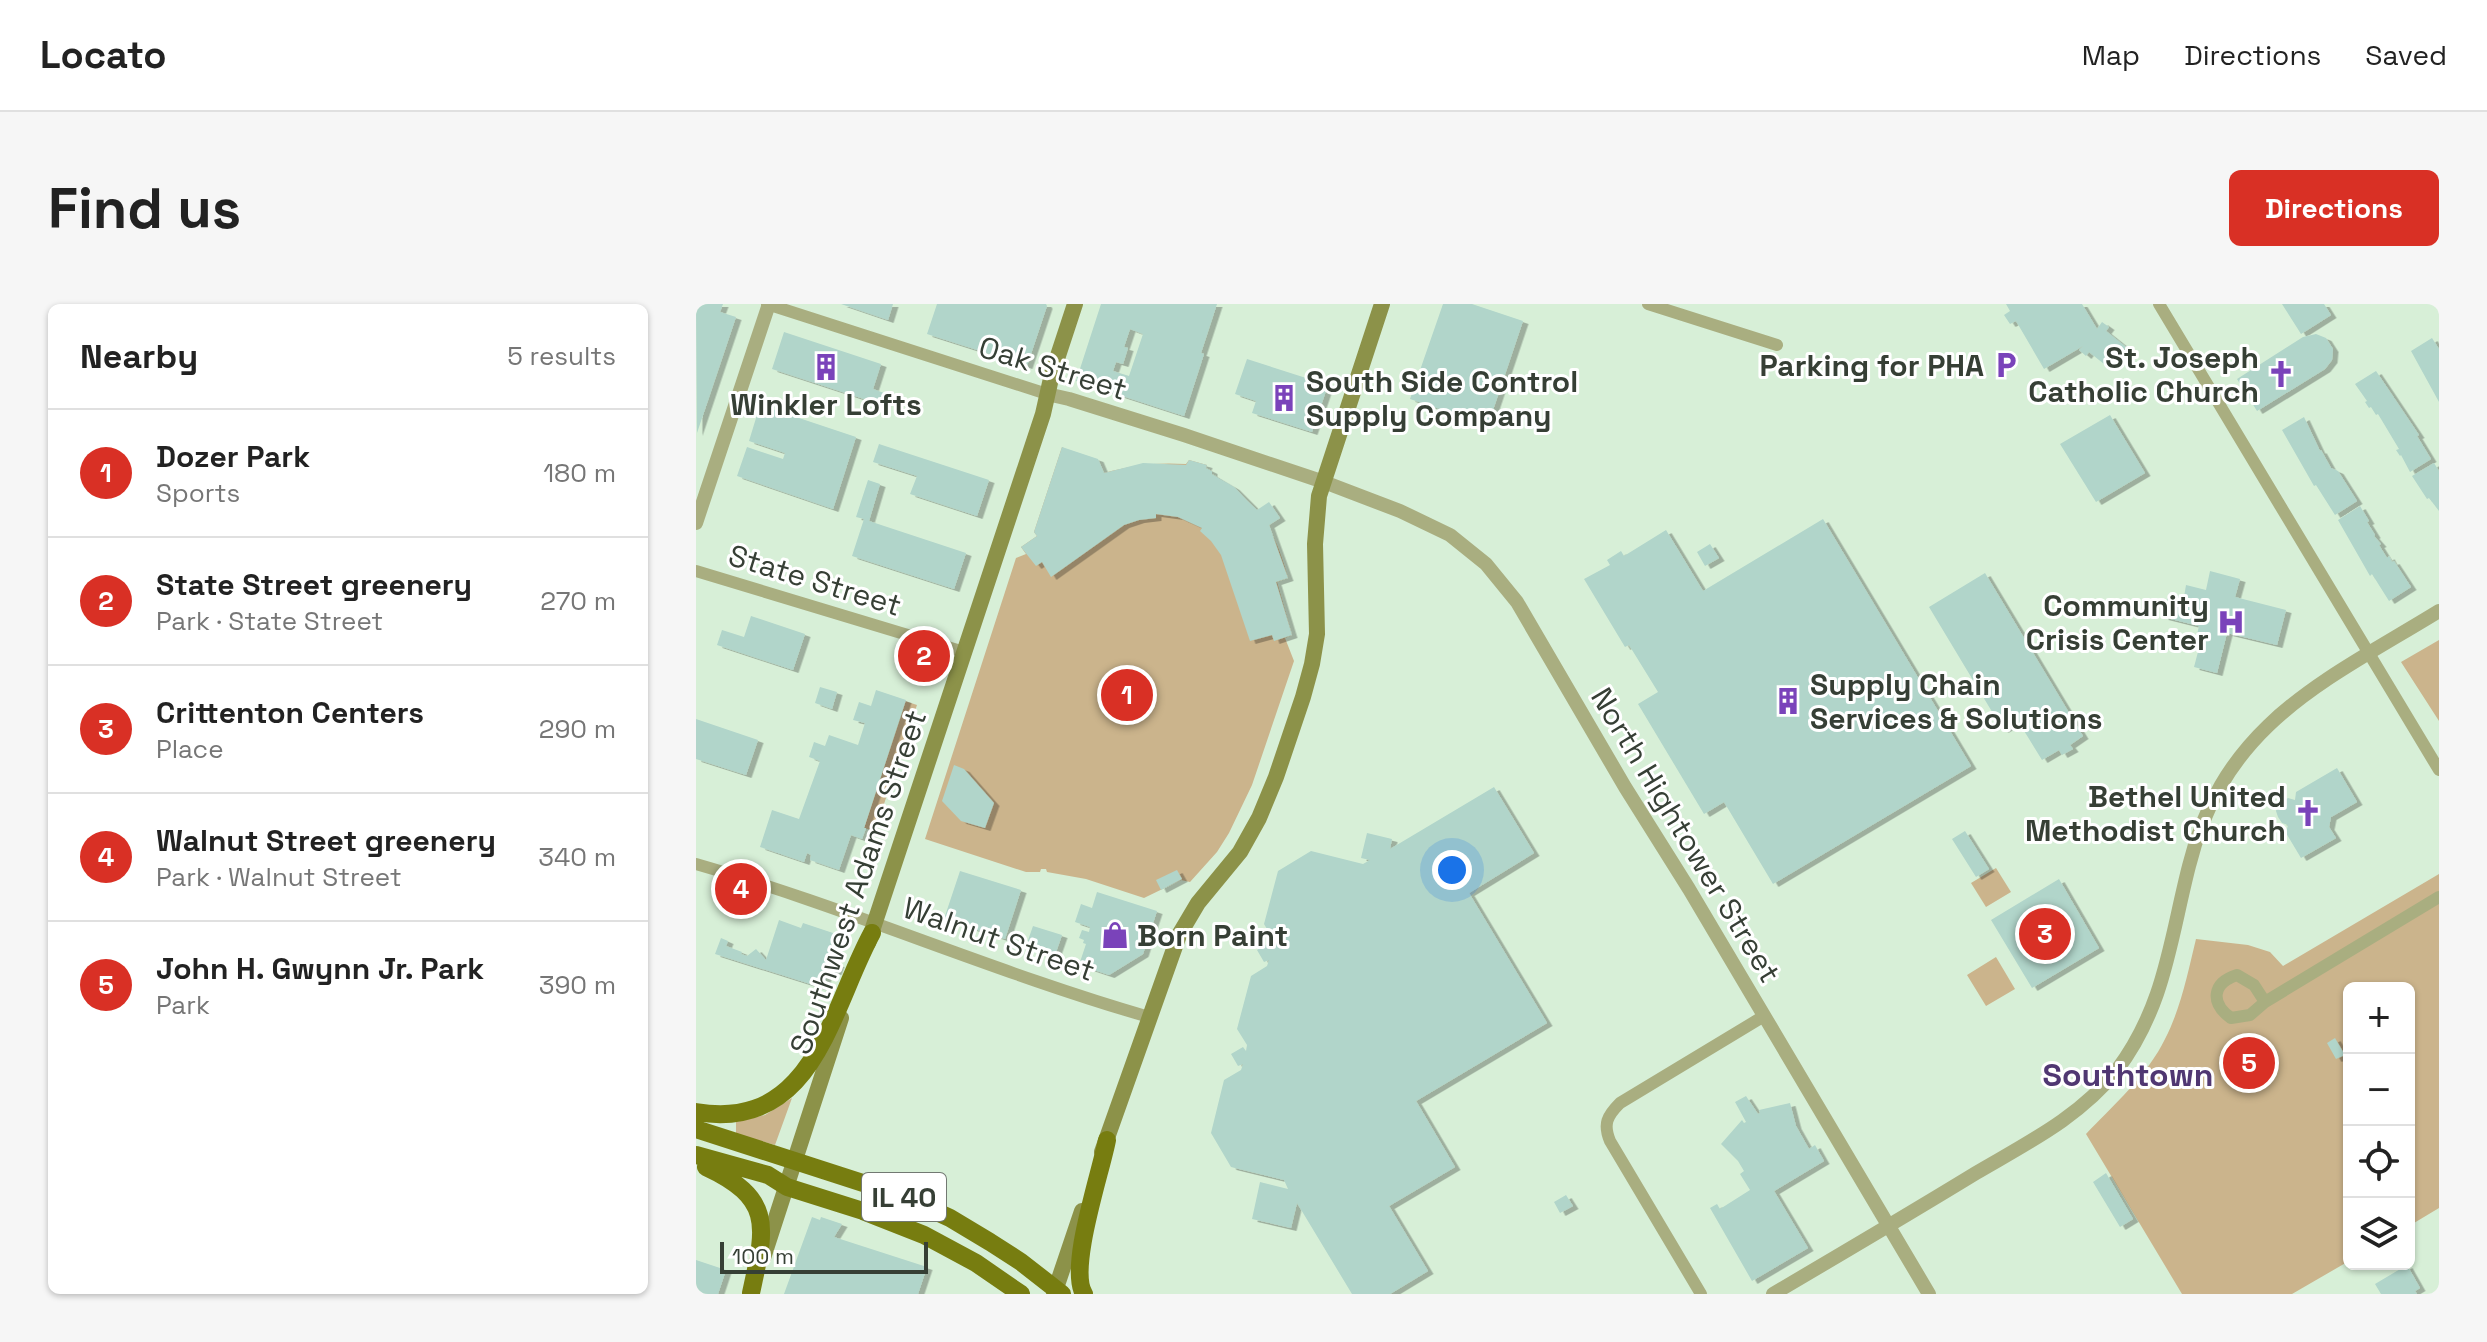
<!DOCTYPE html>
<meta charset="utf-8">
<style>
body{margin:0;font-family:"Space Grotesk",sans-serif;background:#f6f6f6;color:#222}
.controls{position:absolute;right:24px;bottom:24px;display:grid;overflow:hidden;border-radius:12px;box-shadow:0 2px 6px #0004}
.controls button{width:72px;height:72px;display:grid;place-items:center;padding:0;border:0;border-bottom:2px solid #e0e0e0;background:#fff;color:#222;font:40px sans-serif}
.scale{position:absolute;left:24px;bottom:20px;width:208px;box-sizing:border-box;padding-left:8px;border:4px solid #363f35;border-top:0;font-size:22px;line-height:28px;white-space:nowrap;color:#363f35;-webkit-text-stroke:6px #fff;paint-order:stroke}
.you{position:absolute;left:756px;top:566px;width:28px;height:28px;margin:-20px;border:6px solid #fff;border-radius:50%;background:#1a73e8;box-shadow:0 0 0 12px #1a73e833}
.badge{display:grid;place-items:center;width:52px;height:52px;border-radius:50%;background:#d93025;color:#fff;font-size:26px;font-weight:700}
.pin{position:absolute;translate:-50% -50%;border:4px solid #fff;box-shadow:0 2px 8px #0006}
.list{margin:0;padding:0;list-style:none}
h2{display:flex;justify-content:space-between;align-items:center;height:104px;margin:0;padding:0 32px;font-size:34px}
h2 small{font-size:26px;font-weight:400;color:#767676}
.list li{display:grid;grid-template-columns:52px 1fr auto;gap:24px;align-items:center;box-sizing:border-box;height:128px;padding:0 32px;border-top:2px solid #e0e0e0}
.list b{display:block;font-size:30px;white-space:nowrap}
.list p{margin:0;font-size:26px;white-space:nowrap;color:#767676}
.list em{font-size:26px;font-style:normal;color:#767676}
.icon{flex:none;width:44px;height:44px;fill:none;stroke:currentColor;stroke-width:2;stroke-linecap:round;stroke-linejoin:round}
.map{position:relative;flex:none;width:1743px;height:990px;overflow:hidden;border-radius:12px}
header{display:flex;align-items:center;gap:48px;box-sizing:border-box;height:112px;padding:0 40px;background:#fff;border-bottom:2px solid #e0e0e0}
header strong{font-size:38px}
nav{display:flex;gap:44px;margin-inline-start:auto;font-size:28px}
.intro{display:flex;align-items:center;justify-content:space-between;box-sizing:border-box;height:192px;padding:0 48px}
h1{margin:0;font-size:56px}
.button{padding:20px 36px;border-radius:12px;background:#d93025;color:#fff;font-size:28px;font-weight:700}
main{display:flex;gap:48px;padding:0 48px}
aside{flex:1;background:#fff;border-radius:12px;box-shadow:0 2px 6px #0004}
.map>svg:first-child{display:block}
.green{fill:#cbb48c}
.building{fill:#b1d5ca;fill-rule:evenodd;filter:url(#shadow)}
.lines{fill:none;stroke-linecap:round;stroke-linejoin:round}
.minor{stroke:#a9ae80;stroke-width:12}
.tertiary{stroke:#a9ae80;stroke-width:14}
.secondary{stroke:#8c9249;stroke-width:16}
.primary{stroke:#777d10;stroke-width:18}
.labels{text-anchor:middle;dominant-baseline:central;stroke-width:6;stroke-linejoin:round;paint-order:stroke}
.shield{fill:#fff;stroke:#727972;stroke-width:2}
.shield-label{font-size:28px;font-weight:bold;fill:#363f35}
.poi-label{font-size:30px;font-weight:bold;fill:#363f35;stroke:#fff;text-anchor:end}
.street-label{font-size:30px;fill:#363f35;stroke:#fff}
.neighbourhood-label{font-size:32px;font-weight:bold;fill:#503772;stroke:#fff}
</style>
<header>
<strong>Locato</strong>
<nav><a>Map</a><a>Directions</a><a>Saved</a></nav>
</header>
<div class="intro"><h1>Find us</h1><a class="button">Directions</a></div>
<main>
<aside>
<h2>Nearby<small>5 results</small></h2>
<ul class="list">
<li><span class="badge">1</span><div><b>Dozer Park</b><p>Sports</p></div><em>180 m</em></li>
<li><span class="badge">2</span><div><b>State Street greenery</b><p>Park · State Street</p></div><em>270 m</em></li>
<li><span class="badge">3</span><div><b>Crittenton Centers</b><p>Place</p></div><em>290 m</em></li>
<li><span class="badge">4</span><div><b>Walnut Street greenery</b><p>Park · Walnut Street</p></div><em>340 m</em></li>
<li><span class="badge">5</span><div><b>John H. Gwynn Jr. Park</b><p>Park</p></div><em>390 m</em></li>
</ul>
</aside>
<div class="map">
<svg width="1743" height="990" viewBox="0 0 1743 990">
<defs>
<filter id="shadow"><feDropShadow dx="5.5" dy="3" stdDeviation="0" flood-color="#0004"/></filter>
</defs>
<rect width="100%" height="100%" fill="#d7efd7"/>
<path class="green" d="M366,143L408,169C436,161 461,158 490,160L493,156L511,161L510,164L516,167V170C562,197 578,224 592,274L581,278L596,331L589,334L598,357L556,481L533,529L521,548L494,578L485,576L448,594L390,575L351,568L350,565H345L344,568H330L229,535L320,254L330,250L325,243L341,232L338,228Z
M1743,336V417L1705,358Z
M209,397L221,401L179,527L168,524Z
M1300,564L1315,588L1290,603L1275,579Z
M1743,570V904L1713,922V684H1653V957L1596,990H1486L1390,830C1416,803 1453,769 1469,735C1485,704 1492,668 1500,635L1552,641L1574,648L1587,662Z
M1300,653L1319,685L1290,702L1271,671Z
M96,794L79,841L40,830V818L69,811Z"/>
<path class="building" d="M0,0H27L24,8L40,13L1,129Z
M145,0H197L192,16Z
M241,0H350L351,2L331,62L231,30Z
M405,0H521L505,49L508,50L488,112L380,77ZM434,25L447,30L433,72L417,67L420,58L427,60L432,44L428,43Z
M747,0H776L827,17L792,121L714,95Z
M1310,0H1386L1401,25L1406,18L1413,23L1410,27L1430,43L1413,64L1393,48L1390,52L1383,46L1387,42L1348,65L1320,17L1314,20L1308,11L1314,7Z
M1586,0H1628L1635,11L1605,30Z
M88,28L185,60L177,85L188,89L186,97L175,93L174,97L76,65Z
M1620,30L1630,34L1637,45L1636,56L1629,65L1561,107L1541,75L1607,33Z
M1736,34L1743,45V98L1715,47Z
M551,55L632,81L616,128L556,109L560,97L539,90Z
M1680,67L1723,131L1721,132L1735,155L1714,168L1705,151L1704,152L1700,146L1703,145L1682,110L1680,111L1675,103L1673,104L1669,98L1671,97L1659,80Z
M64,101L160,133L137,205L41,172L51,143L87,155L89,149L53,137Z
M1414,111L1449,169L1400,198L1364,140Z
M1608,113L1624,147L1625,146L1635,164L1642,167L1661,197L1639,211L1620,181L1618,182L1586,126Z
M183,140L293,176L281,212L214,190L221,172L177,158Z
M366,143L402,155L408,169L447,159L490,161L493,156L511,161L510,164L516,167V170L538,183L561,206L573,198L584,214L573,221L592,274L580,278L596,331L578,337L576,331L554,337L525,251L515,237L504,227L506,224L482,213L460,210V214L443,216L428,221L355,273L346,258L340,262L325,243L341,232L338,228Z
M1738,159L1743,167V207L1733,194L1731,195L1716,172Z
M172,176L184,180L173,217L270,249L258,285L156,252L168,215L160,213Z
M1664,202L1673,217L1671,218L1679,231L1678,232L1685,240L1683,241L1691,254L1693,252L1696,258L1698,257L1715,283L1693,297L1676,270L1674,272L1642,216Z
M1127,215L1275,462L1077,580L1028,498L1008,510L942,400L962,388L933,341L929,343L888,275L914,261L911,256L925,247L928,252L970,226L1007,287Z
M1014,240L1023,254L1009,262L1001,248Z
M1514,267L1544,275L1539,293L1590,306L1581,341L1531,329L1521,369L1498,363L1503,344L1498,343L1503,322L1467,313L1473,289L1488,293L1490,281L1510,286Z
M1289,269L1387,432L1374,441L1377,445L1366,451L1363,446L1346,456L1322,417L1307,426L1233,303Z
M55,312L109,330L97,366L21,341L26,326L48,333Z
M124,383L141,388L136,405L119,399Z
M180,386L210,396L168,524H170L166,535L155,531L143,566L114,556L115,551L111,549L108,558L64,543L76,506L103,515L124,457L113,453L118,438L129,442L133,431L162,441L169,419L157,416L163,398L175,402Z
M0,415L62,436L50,471L0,455Z
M258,461L268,465L298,499L289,524L265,517L246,497Z
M1641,464L1661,498L1635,513L1633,523L1640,534L1605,554L1590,529L1592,521L1586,519L1582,513L1580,507L1581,502L1592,494L1599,496L1600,488Z
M798,483L838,549L773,589L851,719L720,797L759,863L693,902L732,967L694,990H656L601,899L595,924L556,915L564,878L592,885L588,876L535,863L515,829L528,776L545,766L547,760L542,762L535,750L547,743L550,747L551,741L541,725L555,672L571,662L573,656L568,658L561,646L573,639L576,643L578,637L568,620L582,567L615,547L667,560L674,556L665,554L671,529L696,535L694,545Z
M1269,527L1293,565L1280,573L1256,535Z
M481,566L486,575L465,586L460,576Z
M264,567L325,586L309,635L248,615Z
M1363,575L1403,644L1336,684L1295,616Z
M401,588L461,607L447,650L413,671L383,661L390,640L387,639L388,636L383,634L386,626L393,628L394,623L379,618L385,600L396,604Z
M83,616L105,624L107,619L137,629L133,650L137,659L143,660L140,668L135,667L131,669L127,684L19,650L25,634L32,637L30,642L46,648L45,650L51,652L60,645L70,656Z
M337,622L366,631L359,651L330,642Z
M1639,734L1649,751L1640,755L1631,739Z
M1050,792L1062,810L1064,809L1063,806L1094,799L1100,822L1113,845L1119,841L1128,857L1078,887L1112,944L1056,977L1014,904L1021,900L1024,905L1054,886L1044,870L1048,867L1042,857L1025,840L1046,816L1048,819L1050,818L1039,798Z
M1410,869L1437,915L1424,923L1397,878Z
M870,891L877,902L864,909L858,898Z
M116,913L124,916L125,913L146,920L138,933L231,963L222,990H88Z
M0,956L30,966L22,990H0Z
M1711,961L1724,984L1719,987L1721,990H1685L1679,980Z"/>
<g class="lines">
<path class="minor" d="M71,0L351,90
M952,0L1081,41
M1463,0L1743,466
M0,267L268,348
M0,560C153,604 300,669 453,713
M1569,698L1558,681L1541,671C1516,679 1514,699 1535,714L1554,711L1569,698L1743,593
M1005,990L914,837C907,820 911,812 924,799L1068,712"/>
<path class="tertiary" d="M351,90L373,95L488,131L628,178L704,207L754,231L790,260L821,298L929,483L993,585L1233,990
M0,219L73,0
M1077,990C1145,950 1213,910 1280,869C1331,839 1384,813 1421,766C1469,702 1474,636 1493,562C1528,419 1629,377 1743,307"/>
<path class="secondary" d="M172,639L347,110L356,70L379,0
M406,848L483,631L502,599L544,548L563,514L580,473L607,393L616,360L621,330L619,240L623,192L686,0
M67,954L145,714
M358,990L386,907"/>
<path class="primary" d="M0,808C118,828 134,706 176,629
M0,825L204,891L254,914L294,938L325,958L366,990
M0,851L72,871L91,883L167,907L228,931L280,959L325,990
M10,863C79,895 69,924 55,989
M388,990C372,964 405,868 411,836"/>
</g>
<defs>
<g id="parking-bare" transform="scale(2.16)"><path d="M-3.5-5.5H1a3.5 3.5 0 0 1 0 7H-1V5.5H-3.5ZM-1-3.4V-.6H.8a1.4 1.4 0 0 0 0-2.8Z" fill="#7a43ba" stroke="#fff" stroke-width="2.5" paint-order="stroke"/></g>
<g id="building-bare" transform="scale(2.16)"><path d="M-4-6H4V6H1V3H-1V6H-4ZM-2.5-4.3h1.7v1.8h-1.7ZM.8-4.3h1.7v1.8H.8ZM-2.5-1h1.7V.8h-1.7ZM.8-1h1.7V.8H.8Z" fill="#7a43ba" stroke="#fff" stroke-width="2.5" paint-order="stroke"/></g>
<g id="church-bare" transform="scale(2.16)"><path d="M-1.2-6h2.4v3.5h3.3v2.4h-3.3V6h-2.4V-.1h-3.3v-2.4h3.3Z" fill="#7a43ba" stroke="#fff" stroke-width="2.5" paint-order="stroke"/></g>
<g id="hospital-bare" transform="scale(2.16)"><path d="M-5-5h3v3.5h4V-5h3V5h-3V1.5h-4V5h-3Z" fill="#7a43ba" stroke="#fff" stroke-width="2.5" paint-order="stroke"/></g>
<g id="shop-bare" transform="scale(2.16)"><path d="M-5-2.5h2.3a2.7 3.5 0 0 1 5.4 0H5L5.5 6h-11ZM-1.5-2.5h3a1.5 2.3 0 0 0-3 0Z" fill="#7a43ba" stroke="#fff" stroke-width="2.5" paint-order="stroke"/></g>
</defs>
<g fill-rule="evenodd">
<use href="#parking-bare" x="1310" y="61"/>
<use href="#building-bare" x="130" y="63"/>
<use href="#church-bare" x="1585" y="70"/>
<use href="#building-bare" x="588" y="94"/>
<use href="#hospital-bare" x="1535" y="318"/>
<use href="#building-bare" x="1092" y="397"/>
<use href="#church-bare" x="1612" y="509"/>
<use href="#shop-bare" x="419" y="631"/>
</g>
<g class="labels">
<rect class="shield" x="166" y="869" width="84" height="48" rx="6"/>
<g class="shield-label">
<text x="208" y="893">IL 40</text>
</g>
<g class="poi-label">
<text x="1563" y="53">St. Joseph<tspan x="1563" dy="34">Catholic Church</tspan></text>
<text x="1288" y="61">Parking for PHA</text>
<text x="610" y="77" text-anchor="start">South Side Control<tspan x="610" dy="34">Supply Company</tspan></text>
<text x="130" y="100" text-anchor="middle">Winkler Lofts</text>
<text x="1513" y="301">Community<tspan x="1513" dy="34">Crisis Center</tspan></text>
<text x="1114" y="380" text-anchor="start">Supply Chain<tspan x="1114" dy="34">Services &amp; Solutions</tspan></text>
<text x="1590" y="492">Bethel United<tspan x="1590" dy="34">Methodist Church</tspan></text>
<text x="441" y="631" text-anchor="start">Born Paint</text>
</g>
<g class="street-label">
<text transform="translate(357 64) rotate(17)">Oak Street</text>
<text transform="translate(119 276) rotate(17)">State Street</text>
<text transform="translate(990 531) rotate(59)">North Hightower Street</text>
<text transform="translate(162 578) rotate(-71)">Southwest Adams Street</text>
<text transform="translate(303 635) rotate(19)">Walnut Street</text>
</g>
<g class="neighbourhood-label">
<text x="1432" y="771">Southtown</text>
</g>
</g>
</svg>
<div class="controls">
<button>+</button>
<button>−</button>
<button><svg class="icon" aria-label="locate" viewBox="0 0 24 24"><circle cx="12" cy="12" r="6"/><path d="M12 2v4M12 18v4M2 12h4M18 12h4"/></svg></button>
<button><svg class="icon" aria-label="layers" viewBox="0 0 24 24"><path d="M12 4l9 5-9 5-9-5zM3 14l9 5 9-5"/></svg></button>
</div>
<div class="scale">100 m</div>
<div class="you"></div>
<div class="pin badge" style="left:431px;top:391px">1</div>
<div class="pin badge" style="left:228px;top:352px">2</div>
<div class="pin badge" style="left:1349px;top:630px">3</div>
<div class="pin badge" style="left:45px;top:585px">4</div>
<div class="pin badge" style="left:1553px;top:759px">5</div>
</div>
</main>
